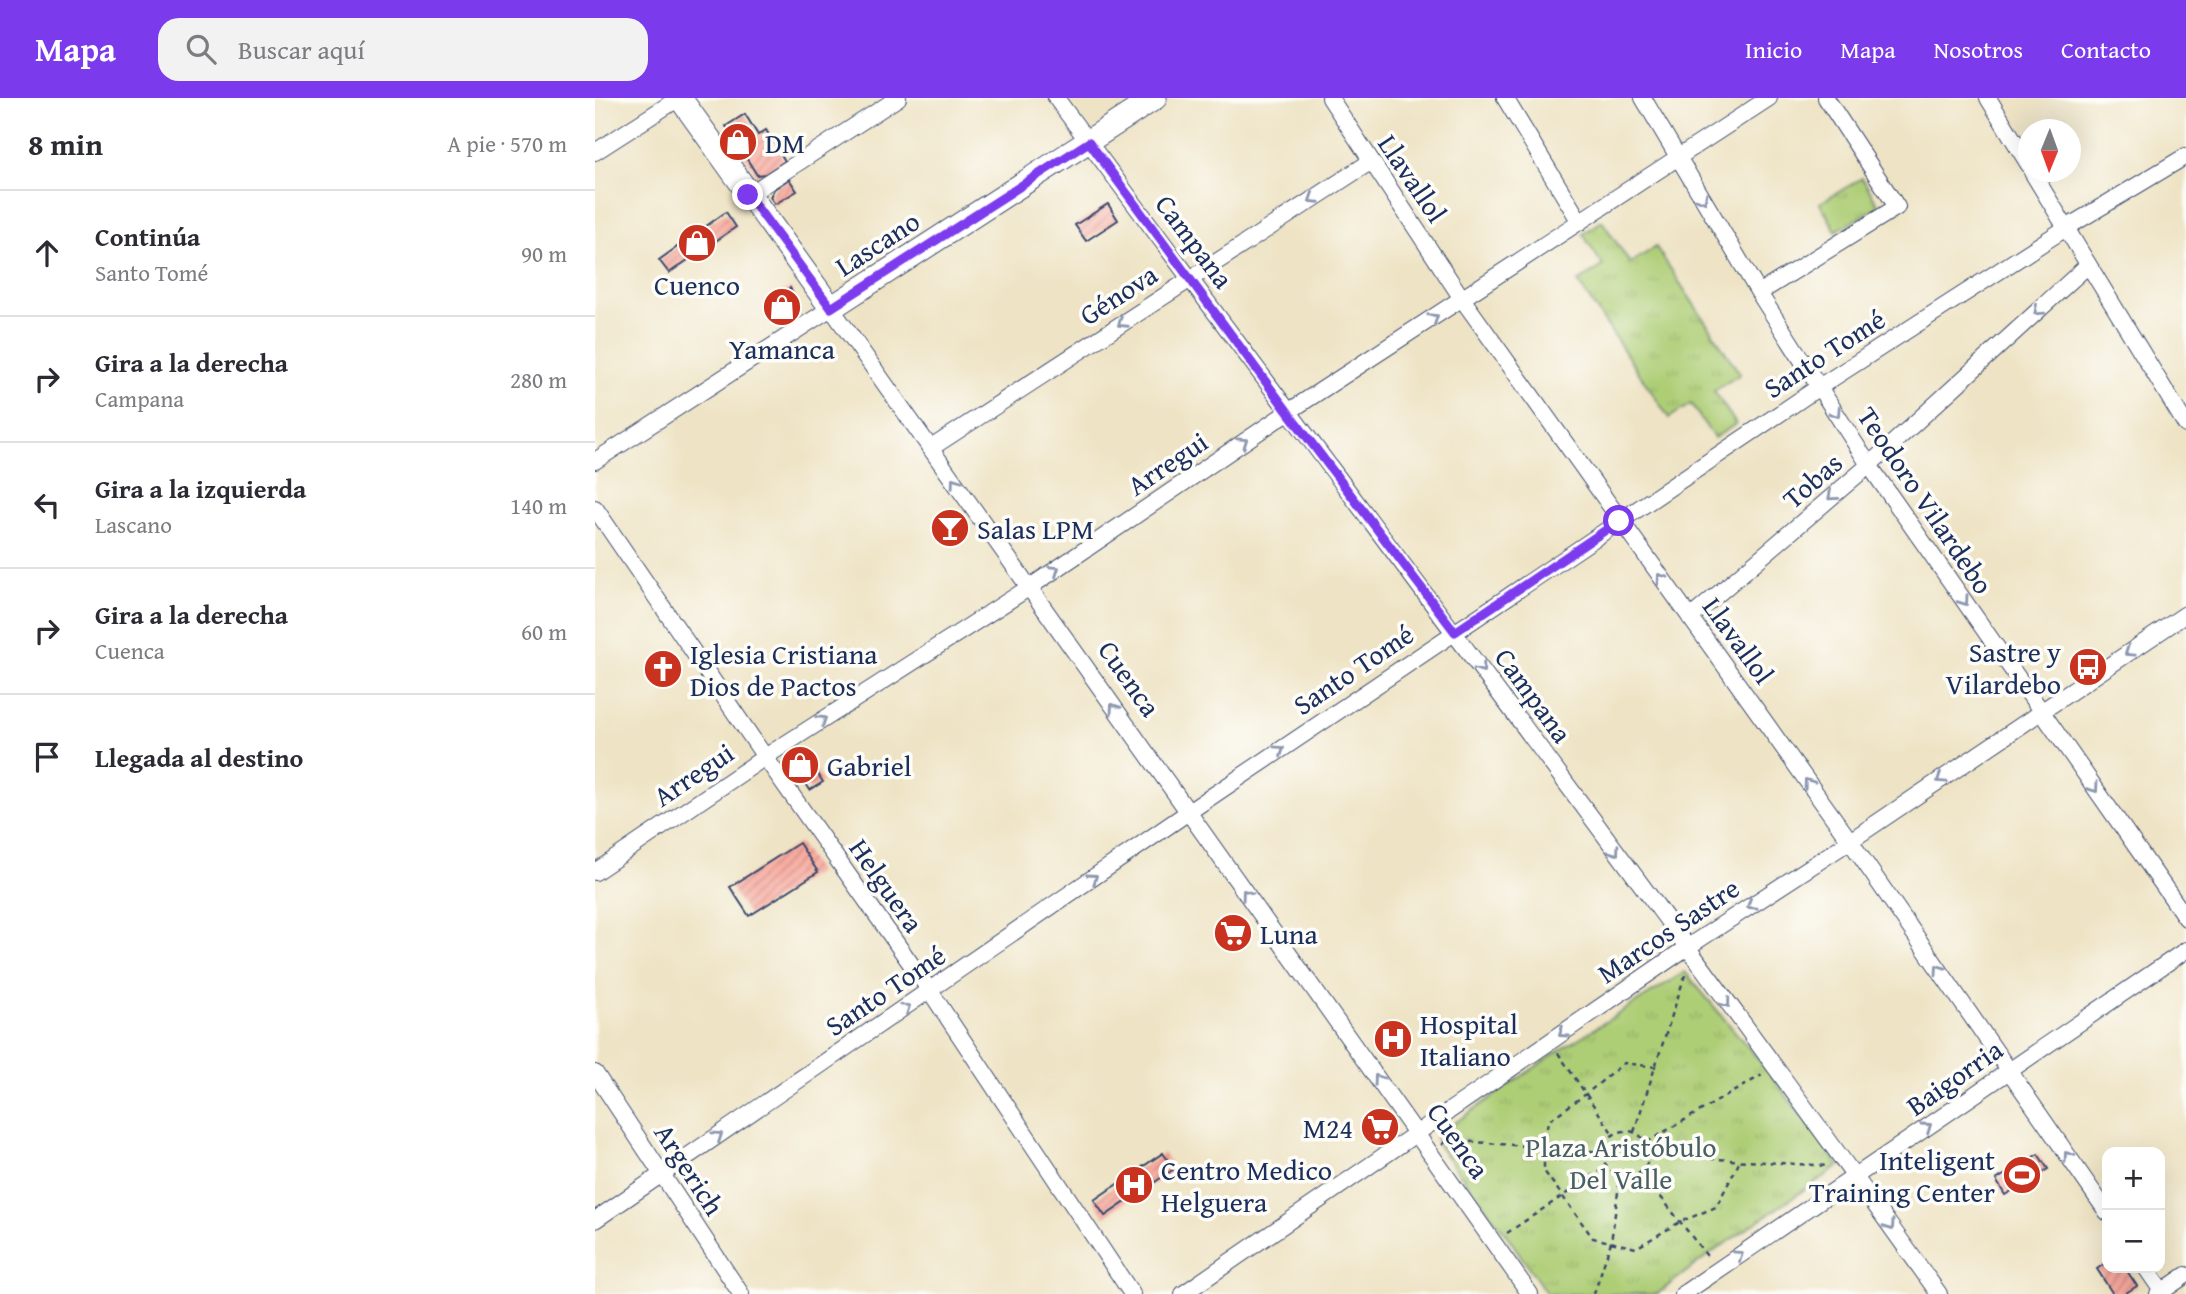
<!DOCTYPE html>
<html lang="es">
<meta charset="utf-8">
<style>
body{margin:0;font-family:"Gentium Book Plus",serif;background:#f2f2f3;color:#2b2b33}
.controls{position:absolute;right:21px;bottom:21px;display:grid;overflow:hidden;border-radius:14px;box-shadow:0 7px 28px #0002}
.controls button{width:63px;height:63px;display:grid;place-items:center;padding:0;border:0;border-bottom:2px solid #e1e1e2;background:#fff;color:#2b2b33;font:35px sans-serif}
.compass{position:absolute;left:1423px;top:21px;width:63px;height:63px;border-radius:50%;background:#fff;box-shadow:0 7px 28px #0002;rotate:181deg}
.stop{position:absolute;width:21px;height:21px;margin:-16px;border:5px solid #7c3aed;border-radius:50%;background:#fff}
.stop.end{background:#7c3aed;border-color:#fff;box-shadow:0 2px 7px #0008}
.list{margin:0;padding:0;list-style:none}
h2{display:flex;justify-content:space-between;align-items:center;height:91px;margin:0;padding:0 28px;font-size:30px}
h2 small{font-size:23px;font-weight:400;color:#7c7c81}
.list li{display:grid;grid-template-columns:46px 1fr auto;gap:21px;align-items:center;box-sizing:border-box;height:126px;padding:0 28px;border-top:2px solid #e1e1e2}
.list b{display:block;font-size:26px;white-space:nowrap}
.list p{margin:0;font-size:23px;white-space:nowrap;color:#7c7c81}
.list em{font-size:23px;font-style:normal;color:#7c7c81}
.icon{flex:none;width:38px;height:38px;fill:none;stroke:currentColor;stroke-width:2;stroke-linecap:round;stroke-linejoin:round}
.map{position:relative;flex:none;width:1591px;height:1196px;overflow:hidden}
header{display:flex;align-items:center;gap:42px;box-sizing:border-box;height:98px;padding:0 35px;background:#7c3aed;color:#fff}
header strong{font-size:33px}
nav{display:flex;gap:38px;margin-inline-start:auto;font-size:24px}
.search{width:490px;height:63px;background:#f2f2f3;display:flex;align-items:center;gap:18px;box-sizing:border-box;padding:0 24px;border-radius:21px;color:#7c7c81;font-size:26px}
main{display:flex}
aside{flex:1;background:#fff}
.map>svg:first-child{display:block}
.park{fill:url(#park-tufts);stroke:#647e6a;stroke-width:2}
.building{fill:url(#building-hatch)}
.lines{fill:none;stroke-linecap:round;stroke-linejoin:round}
.street-casing{stroke:#3b4a6d;stroke-width:18}
.secondary-casing{stroke:#3b4a6d;stroke-width:25}
.path{stroke:#3b4a6d;stroke-width:2.5;stroke-dasharray:5 5;stroke-linecap:butt}
.street{stroke:#fff;stroke-width:16}
.secondary{stroke:#fff;stroke-width:23}
.oneway{stroke:#8d97ae}
.route{stroke:#7c3aed;stroke-width:9}
.labels{text-anchor:middle;dominant-baseline:central;stroke-width:7;stroke-linejoin:round;paint-order:stroke}
.poi-label{font-size:28px;fill:#1b2f5e;stroke:#fdfcf7;text-anchor:start}
.street-label{font-size:28px;fill:#1b2f5e;stroke:#fdfcf7}
.park-label{font-size:28px;fill:#475f65;stroke:#fdfcf7}
</style>
<header>
<strong>Mapa</strong>
<div class="search"><svg class="icon" aria-label="search" viewBox="0 0 24 24"><circle cx="10" cy="10" r="6"/><path d="M15 15l6 6"/></svg>Buscar aquí</div>
<nav><a>Inicio</a><a>Mapa</a><a>Nosotros</a><a>Contacto</a></nav>
</header>
<main>
<aside>
<h2>8 min<small>A pie · 570 m</small></h2>
<ul class="list">
<li><svg class="icon" aria-label="ahead" viewBox="0 0 24 24"><path d="M12 20V5M6 11l6-6 6 6"/></svg><div><b>Continúa</b><p>Santo Tomé</p></div><em>90 m</em></li>
<li><svg class="icon" aria-label="right" viewBox="0 0 24 24"><path d="M7 20v-9h11M14 6l5 5-5 5"/></svg><div><b>Gira a la derecha</b><p>Campana</p></div><em>280 m</em></li>
<li><svg class="icon" aria-label="left" viewBox="0 0 24 24"><path d="M17 20v-9H6M10 6l-5 5 5 5"/></svg><div><b>Gira a la izquierda</b><p>Lascano</p></div><em>140 m</em></li>
<li><svg class="icon" aria-label="right" viewBox="0 0 24 24"><path d="M7 20v-9h11M14 6l5 5-5 5"/></svg><div><b>Gira a la derecha</b><p>Cuenca</p></div><em>60 m</em></li>
<li><svg class="icon" aria-label="arrive" viewBox="0 0 24 24"><path d="M6 21V4h12l-3 4 3 4H6"/></svg><div><b>Llegada al destino</b></div></li>
</ul>
</aside>
<div class="map">
<svg width="1591" height="1196" viewBox="0 0 1591 1196">
<defs>
<pattern id="park-tufts" width="24" height="20" patternUnits="userSpaceOnUse" patternTransform="scale(1.75)"><rect width="24" height="20" fill="#aece76"/><path d="M3 7l-1-3M5 7V3M7 7l1-3M15 17l-1-3M17 17v-4M19 17l1-3" fill="none" stroke="#95b168"/></pattern>
<pattern id="building-hatch" width="6" height="6" patternUnits="userSpaceOnUse" patternTransform="scale(1.75)"><rect width="6" height="6" fill="#f9a99d"/><path d="M-1 1l2-2M0 6l6-6M5 7l2-2" fill="none" stroke="#c98a83"/></pattern>
</defs>
<rect width="100%" height="100%" fill="#fdfcf7"/>
<filter id="ink" filterUnits="userSpaceOnUse"><feTurbulence type="fractalNoise" baseFrequency=".0143" numOctaves="2"/><feDisplacementMap in="SourceGraphic" scale="14" xChannelSelector="R" yChannelSelector="G"/><feConvolveMatrix kernelMatrix="1 2 1 2 8 2 1 2 1" color-interpolation-filters="sRGB"/></filter>
<filter id="wash" filterUnits="userSpaceOnUse"><feTurbulence type="fractalNoise" baseFrequency=".00686" numOctaves="4" result="noise"/><feDisplacementMap in="SourceGraphic" scale="28" xChannelSelector="R" yChannelSelector="G"/><feGaussianBlur stdDeviation="1.57" result="paint"/><feColorMatrix in="noise" values="0 0 0 0 0 0 0 0 0 0 0 0 0 0 0 0 0 1.4 0 .05"/><feComposite in="paint" operator="in"/></filter>
<g filter="url(#wash)">
<rect width="100%" height="100%" fill="#eee3c4"/>
<path class="park" d="M1267,80L1284,108L1241,133L1225,105Z
M1007,123L1035,165L1061,149L1145,276L1119,293L1141,326L1119,340L1096,306L1074,320L983,184L1008,168L988,136Z
M1090,874L1173,973L1244,1068L1112,1158L1062,1196H952L911,1136L842,1046L841,1038L962,954Z"/>
<g id="blocks">
<path class="building" d="M150,16L163,37L171,32L190,63L170,76L162,77L131,28Z
M194,81L202,93L180,106L175,99L179,91Z
M513,106L523,122L491,143L480,127Z
M131,114L141,129L74,175L64,162Z
M195,190L202,202L198,213L183,222L172,204Z
M73,557L83,573L64,585L54,569Z
M211,658L228,684L215,692L198,666Z
M204,745L223,774L154,818L135,789Z
M568,1055L579,1071L510,1118L499,1102Z
M1443,1056L1453,1071L1410,1097L1401,1082Z
M1512,1164V1170H1530L1542,1188L1529,1196H1518L1502,1171Z"/>
</g>
</g>
<g filter="url(#ink)">
<use href="#blocks" fill-opacity="0" stroke="#3b4a6d" stroke-width="2"/>
<g class="lines">
<g class="street-casing">
<path id="street" d="M461,0C755,399 1056,792 1344,1196
M735,0L868,202L1255,743L1512,1114
M910,0L985,124
M1048,0L1164,195L1274,367L1591,820
M1393,0L1434,67
M0,54L84,0
M1437,74L1591,327
M153,97L303,0
M1164,195L1302,109L1231,0
M336,350L775,64
M0,363L236,210L935,1196
M0,410L170,659L335,893L537,1196
M1095,520L1274,367L1493,167
M0,774L170,659L435,489L693,314L1174,0
M0,975L146,1196
M0,1122L592,715L1224,289L1471,130L1591,58
M1551,1170L1569,1196
M588,1196L1091,850L1255,743L1591,516
M1088,1196L1591,852
M1563,1196L1591,1177"/>
</g>
<g class="secondary-casing">
<path id="secondary" d="M85,0L236,210L560,0"/>
</g>
<path class="path" d="M963,955L1018,1036
M1061,969L1029,965L991,996L953,1023L949,1049V1073L998,1140L1041,1150L1085,1124L1121,1109L1145,1063
M1008 1056a23 23 0 1 1 46 0a23 23 0 1 1-46 0Z
M1039,1034L1091,874
M1052,1044L1167,977
M847,1047L853,1042L1008,1054
M1055,1057L1234,1068
M1047,1075L1112,1158
M912,1135L1011,1069
M999,1196L1016,1144L1025,1080"/>
<use href="#street" class="street"/>
<use href="#secondary" class="secondary"/>
</g>
<defs><path id="oneway-chevron" d="M-2-3.5L2.5 0L-2 3.5" fill="none" stroke-width="1.6" stroke-linecap="round" stroke-linejoin="round" transform="scale(1.75)"/></defs>
<g class="oneway">
<use href="#oneway-chevron" transform="translate(718 101) rotate(147)"/>
<use href="#oneway-chevron" transform="translate(1108 101) rotate(60)"/>
<use href="#oneway-chevron" transform="translate(1443 213) rotate(138)"/>
<use href="#oneway-chevron" transform="translate(839 220) rotate(-33)"/>
<use href="#oneway-chevron" transform="translate(527 225) rotate(147)"/>
<use href="#oneway-chevron" transform="translate(1241 315) rotate(57)"/>
<use href="#oneway-chevron" transform="translate(648 344) rotate(-34)"/>
<use href="#oneway-chevron" transform="translate(360 384) rotate(-126)"/>
<use href="#oneway-chevron" transform="translate(1237 398) rotate(139)"/>
<use href="#oneway-chevron" transform="translate(460 472) rotate(-34)"/>
<use href="#oneway-chevron" transform="translate(1066 480) rotate(-126)"/>
<use href="#oneway-chevron" transform="translate(1369 503) rotate(55)"/>
<use href="#oneway-chevron" transform="translate(1534 554) rotate(146)"/>
<use href="#oneway-chevron" transform="translate(886 570) rotate(54)"/>
<use href="#oneway-chevron" transform="translate(519 610) rotate(-125)"/>
<use href="#oneway-chevron" transform="translate(227 622) rotate(-33)"/>
<use href="#oneway-chevron" transform="translate(685 652) rotate(-34)"/>
<use href="#oneway-chevron" transform="translate(1346 681) rotate(146)"/>
<use href="#oneway-chevron" transform="translate(1213 685) rotate(-126)"/>
<use href="#oneway-chevron" transform="translate(1499 690) rotate(55)"/>
<use href="#oneway-chevron" transform="translate(1020 753) rotate(54)"/>
<use href="#oneway-chevron" transform="translate(498 780) rotate(-35)"/>
<use href="#oneway-chevron" transform="translate(651 796) rotate(-126)"/>
<use href="#oneway-chevron" transform="translate(1156 807) rotate(147)"/>
<use href="#oneway-chevron" transform="translate(1344 871) rotate(-125)"/>
<use href="#oneway-chevron" transform="translate(1131 905) rotate(53)"/>
<use href="#oneway-chevron" transform="translate(311 910) rotate(-34)"/>
<use href="#oneway-chevron" transform="translate(968 935) rotate(145)"/>
<use href="#oneway-chevron" transform="translate(783 981) rotate(-126)"/>
<use href="#oneway-chevron" transform="translate(1332 1029) rotate(-35)"/>
<use href="#oneway-chevron" transform="translate(123 1038) rotate(-34)"/>
<use href="#oneway-chevron" transform="translate(1473 1058) rotate(-125)"/>
<use href="#oneway-chevron" transform="translate(1295 1128) rotate(55)"/>
<use href="#oneway-chevron" transform="translate(1144 1157) rotate(-34)"/>
</g>
</g>
<g class="lines" filter="url(#ink)">
<path class="route" d="M153,97L236,210L494,44L693,314L860,534L1024,423"/>
</g>
<defs>
<g id="shop-disc" transform="scale(2.0125)"><circle r="9.5" fill="#c8321e" stroke="#fdfcf7"/><path d="M-5-2.5h2.3a2.7 3.5 0 0 1 5.4 0H5L5.5 6h-11ZM-1.5-2.5h3a1.5 2.3 0 0 0-3 0Z" fill="#fff"/></g>
<g id="bar-disc" transform="scale(2.0125)"><circle r="9.5" fill="#c8321e" stroke="#fdfcf7"/><path d="M-6-5H6L.8 .8V4.5H3.5V6h-7V4.5H-.8V.8Z" fill="#fff"/></g>
<g id="bus-disc" transform="scale(2.0125)"><circle r="9.5" fill="#c8321e" stroke="#fdfcf7"/><path d="M-5-6H5V4H4V6H2V4H-2V6H-4V4H-5ZM-3.5-4V0h7V-4ZM-3.5 1.2v1.5H-2V1.2ZM2 1.2v1.5H3.5V1.2Z" fill="#fff"/></g>
<g id="church-disc" transform="scale(2.0125)"><circle r="9.5" fill="#c8321e" stroke="#fdfcf7"/><path d="M-1.2-6h2.4v3.5h3.3v2.4h-3.3V6h-2.4V-.1h-3.3v-2.4h3.3Z" fill="#fff"/></g>
<g id="supermarket-disc" transform="scale(2.0125)"><circle r="9.5" fill="#c8321e" stroke="#fdfcf7"/><path d="M-6-5.5h2.5l.6 2H6L4.5 2H-2.5L-4.4-4H-6ZM-1.5 3.2a1.3 1.3 0 1 0 .1 0ZM3 3.2a1.3 1.3 0 1 0 .1 0Z" fill="#fff"/></g>
<g id="hospital-disc" transform="scale(2.0125)"><circle r="9.5" fill="#c8321e" stroke="#fdfcf7"/><path d="M-5-5h3v3.5h4V-5h3V5h-3V1.5h-4V5h-3Z" fill="#fff"/></g>
<g id="stadium-disc" transform="scale(2.0125)"><circle r="9.5" fill="#c8321e" stroke="#fdfcf7"/><path d="M0-5a6.5 5 0 1 0 0 10a6.5 5 0 1 0 0-10ZM-3.5-1.8h7v3.6h-7Z" fill="#fff"/></g>
</defs>
<g fill-rule="evenodd">
<use href="#shop-disc" x="143" y="44"/>
<use href="#shop-disc" x="102" y="145"/>
<use href="#shop-disc" x="187" y="209"/>
<use href="#bar-disc" x="355" y="430"/>
<use href="#bus-disc" x="1493" y="569"/>
<use href="#church-disc" x="68" y="571"/>
<use href="#shop-disc" x="205" y="667"/>
<use href="#supermarket-disc" x="638" y="835"/>
<use href="#hospital-disc" x="798" y="941"/>
<use href="#supermarket-disc" x="785" y="1029"/>
<use href="#stadium-disc" x="1427" y="1077"/>
<use href="#hospital-disc" x="539" y="1087"/>
</g>
<g class="labels">
<g class="poi-label">
<text x="170" y="44">DM</text>
<text x="102" y="186" text-anchor="middle">Cuenco</text>
<text x="187" y="250" text-anchor="middle">Yamanca</text>
<text x="382" y="430">Salas LPM</text>
<text x="1466" y="553" text-anchor="end">Sastre y<tspan x="1466" dy="32">Vilardebo</tspan></text>
<text x="95" y="555">Iglesia Cristiana<tspan x="95" dy="32">Dios de Pactos</tspan></text>
<text x="232" y="667">Gabriel</text>
<text x="665" y="835">Luna</text>
<text x="825" y="925">Hospital<tspan x="825" dy="32">Italiano</tspan></text>
<text x="758" y="1029" text-anchor="end">M24</text>
<text x="1400" y="1061" text-anchor="end">Inteligent<tspan x="1400" dy="32">Training Center</tspan></text>
<text x="566" y="1071">Centro Medico<tspan x="566" dy="32">Helguera</tspan></text>
</g>
<g class="street-label">
<text transform="translate(818 80) rotate(56)">Llavallol</text>
<text transform="translate(600 143) rotate(53)">Campana</text>
<text transform="translate(282 145) rotate(-33)">Lascano</text>
<text transform="translate(523 196) rotate(-33)">Génova</text>
<text transform="translate(1229 255) rotate(-33)">Santo Tomé</text>
<text transform="translate(572 365) rotate(-34)">Arregui</text>
<text transform="translate(1217 382) rotate(-41)">Tobas</text>
<text transform="translate(1331 402) rotate(56)">Teodoro Vilardebo</text>
<text transform="translate(1144 542) rotate(54)">Llavallol</text>
<text transform="translate(758 571) rotate(-34)">Santo Tomé</text>
<text transform="translate(535 580) rotate(55)">Cuenca</text>
<text transform="translate(939 597) rotate(54)">Campana</text>
<text transform="translate(98 676) rotate(-34)">Arregui</text>
<text transform="translate(292 787) rotate(55)">Helguera</text>
<text transform="translate(1073 832) rotate(-34)">Marcos Sastre</text>
<text transform="translate(290 892) rotate(-34)">Santo Tomé</text>
<text transform="translate(1359 979) rotate(-35)">Baigorria</text>
<text transform="translate(864 1042) rotate(55)">Cuenca</text>
<text transform="translate(95 1071) rotate(57)">Argerich</text>
</g>
<g class="park-label">
<text x="1026" y="1048">Plaza Aristóbulo<tspan x="1026" dy="32">Del Valle</tspan></text>
</g>
</g>
</svg>
<div class="controls">
<button>+</button>
<button>−</button>
</div>
<svg class="compass" viewBox="-18 -18 36 36"><path d="M0-13l5 13h-10z" fill="#e53935"/><path d="M0 13l5-13h-10z" fill="#7c7c81"/></svg>
<div class="stop" style="left:1024px;top:423px"></div>
<div class="stop end" style="left:153px;top:97px"></div>
</div>
</main>
